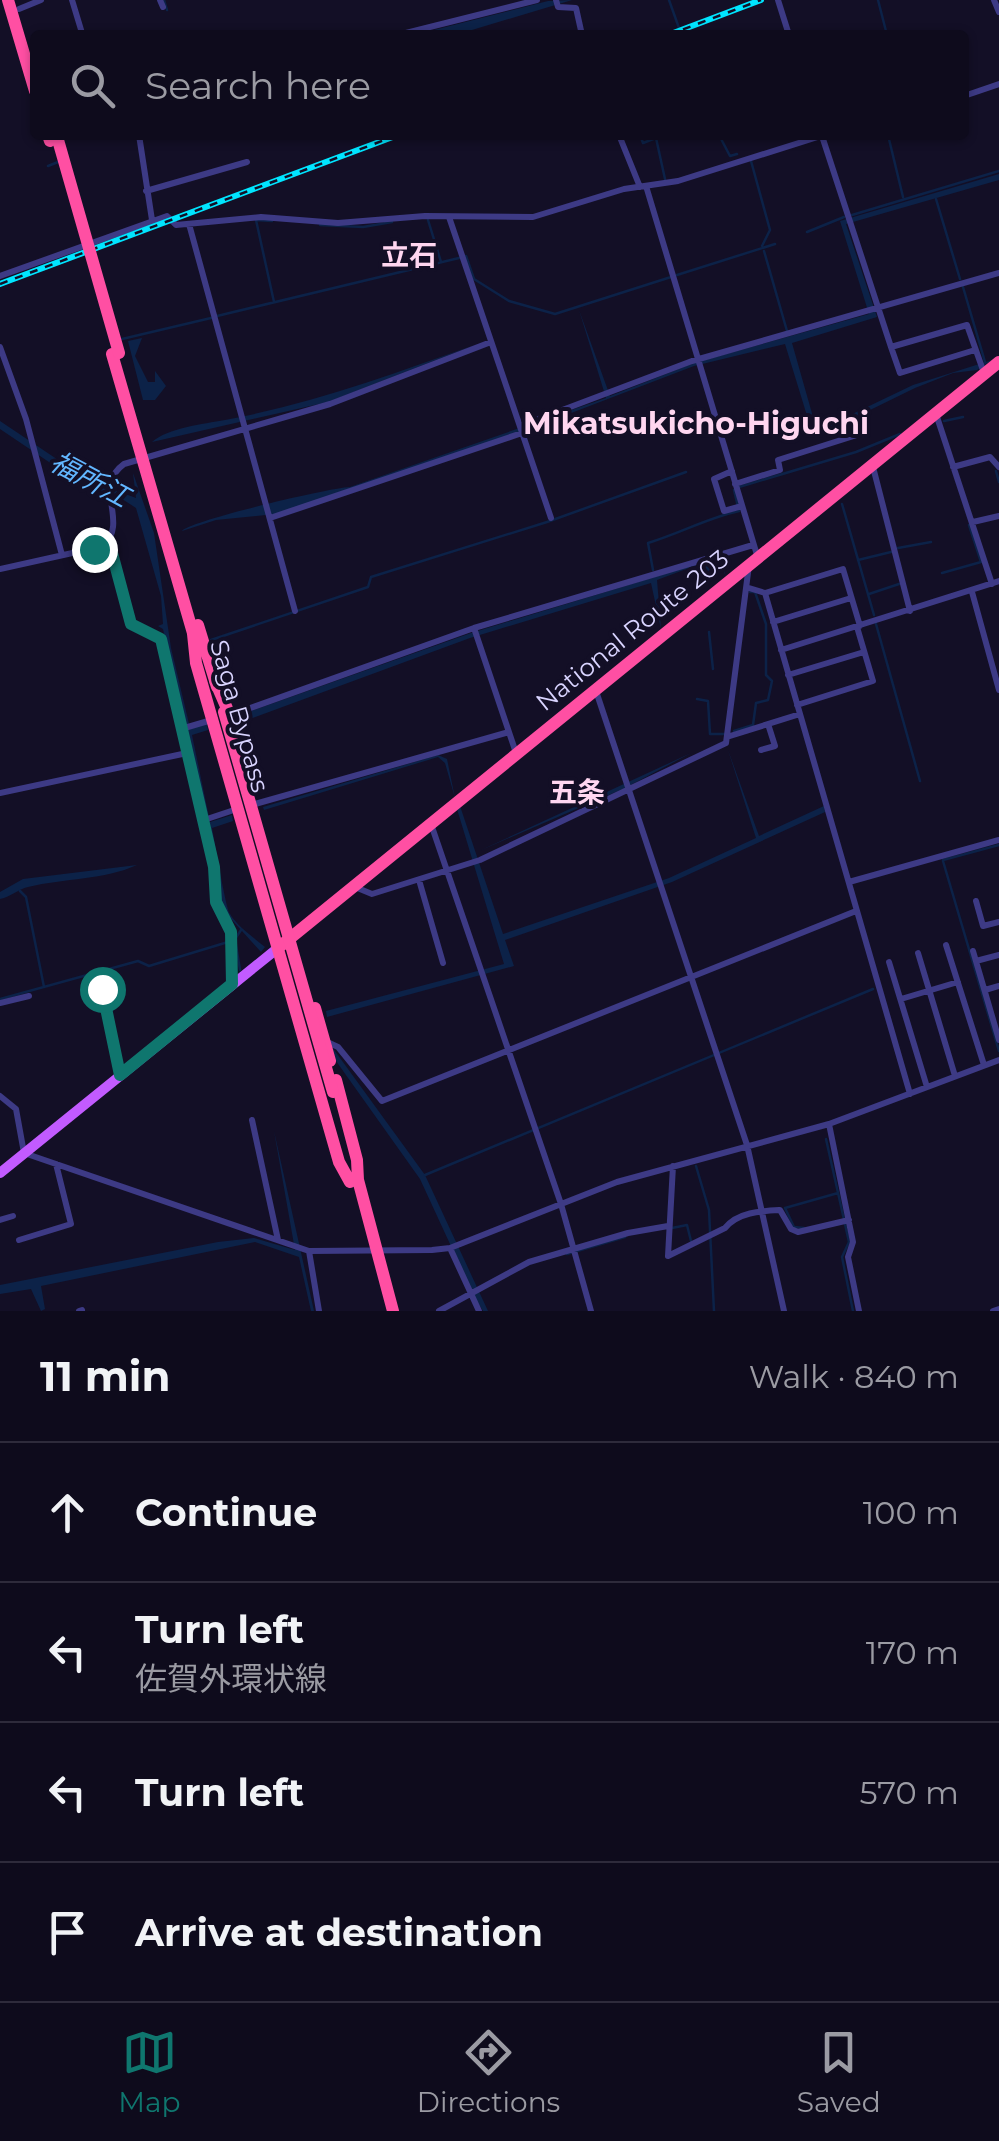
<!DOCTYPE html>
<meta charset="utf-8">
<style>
body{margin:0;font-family:Montserrat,"Noto Sans JP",sans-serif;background:#171425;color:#f1f3f6}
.stop{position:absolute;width:30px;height:30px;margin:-22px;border:8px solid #0f766e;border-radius:50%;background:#fff}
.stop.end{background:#0f766e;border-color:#fff;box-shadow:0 2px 10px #0008}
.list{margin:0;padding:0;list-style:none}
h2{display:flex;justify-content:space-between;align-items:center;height:130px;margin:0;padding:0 40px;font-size:42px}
h2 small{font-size:32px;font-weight:400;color:#9b9ba3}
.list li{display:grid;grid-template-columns:65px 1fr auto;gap:30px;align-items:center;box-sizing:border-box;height:140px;padding:0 40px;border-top:2px solid #2e2b3b}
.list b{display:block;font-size:38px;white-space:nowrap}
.list p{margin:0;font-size:32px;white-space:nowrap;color:#9b9ba3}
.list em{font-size:32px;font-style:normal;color:#9b9ba3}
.icon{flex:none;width:55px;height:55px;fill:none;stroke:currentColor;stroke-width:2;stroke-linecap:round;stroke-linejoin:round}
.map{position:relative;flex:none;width:999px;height:1311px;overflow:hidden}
.search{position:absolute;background:#0e0b1c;box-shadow:0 2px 8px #0004;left:30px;right:30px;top:30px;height:110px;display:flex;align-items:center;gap:25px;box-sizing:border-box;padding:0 35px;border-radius:10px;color:#9b9ba3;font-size:38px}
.sheet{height:690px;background:#0e0b1c}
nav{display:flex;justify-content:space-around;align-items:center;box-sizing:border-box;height:140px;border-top:2px solid #2e2b3b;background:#0e0b1c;font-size:28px;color:#9b9ba3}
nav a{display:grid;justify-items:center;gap:5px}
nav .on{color:#0f766e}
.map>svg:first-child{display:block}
.water{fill:#0c2248}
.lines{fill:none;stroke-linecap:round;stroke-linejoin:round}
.stream{stroke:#0c2248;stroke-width:2.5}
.street{stroke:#3d3a85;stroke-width:6}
.primary{stroke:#c25bff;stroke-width:10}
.highway{stroke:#ff4fa3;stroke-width:12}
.rail-casing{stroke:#00e5ff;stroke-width:6}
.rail{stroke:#130f26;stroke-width:2.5;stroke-dasharray:8;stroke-linecap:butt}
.highway-bridge{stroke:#ff4fa3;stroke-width:12}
.route{stroke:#0f766e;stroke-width:12}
.labels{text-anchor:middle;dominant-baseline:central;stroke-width:8;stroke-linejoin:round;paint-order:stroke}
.street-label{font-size:25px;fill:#d9d4ff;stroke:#130f26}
.neighbourhood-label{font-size:28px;font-weight:bold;fill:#ffd6f0;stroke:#130f26}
.water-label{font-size:28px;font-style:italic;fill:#62b6ff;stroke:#130f26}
.quarter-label{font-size:30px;font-weight:bold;fill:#ffd6f0;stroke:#130f26}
</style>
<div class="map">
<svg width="999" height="1311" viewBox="0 0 999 1311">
<rect width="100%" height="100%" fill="#130f26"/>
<path class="water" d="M572,0L462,33L414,35L548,1Z
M999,174V180L846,224L877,317L792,343L817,431L913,385L992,360L977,370L953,373L915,388L819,435L812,432L785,344L694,366L519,433L275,514L216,520L182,531C189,521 328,488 350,487L606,398L579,310L610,396L694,363L869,314L840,221Z
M142,338L135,356L148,382H155V371L166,386L155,400H143L128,341Z
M477,344L328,402L152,442C168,428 203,424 225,420C312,404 393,374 477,344Z
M0,421L88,480L136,498L133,473L154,533L171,648L190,728L207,724L208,730L192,735L210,822L232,815L233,821L212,828C215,843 226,909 230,914C238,927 253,937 265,947L261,952L223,910L213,850L163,629L158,626L163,624L161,596L136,508L116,495L86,487L0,429Z
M720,557L726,577L719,559L702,564L712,567L706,574L697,565L657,580L661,629L651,583L470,638L239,723L237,716L471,633Z
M728,750L759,836L824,806L825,812L672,882L505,940L514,966L327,1017L326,1011L504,964L457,809L460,806L503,934L669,878L756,838Z
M691,753L625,788L479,851Z
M438,755L447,759L455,798L445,763L438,757L264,810L263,807Z
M137,865C104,880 65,878 28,887C18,889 11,897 0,899V892L23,879Z
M332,1047L425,1175L488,1311H483L474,1296L420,1179L336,1061Z
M274,1131L314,1311H311L299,1257L255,1242L41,1286L45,1309L41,1311L31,1289L0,1294V1285L218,1242L254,1238L295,1250Z"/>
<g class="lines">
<path class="stream" d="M164,0L167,10
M669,0L679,28
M878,0L887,35
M681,34L682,35
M640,135L643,143L656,138L665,179
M719,135L730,156L737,154
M888,135L903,197
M751,161L770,230L762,246
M48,166L58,162
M936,199L960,279
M852,215L999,171
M428,220L441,262
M272,221L256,220L274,302
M320,225L363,227L392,222
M807,232L844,217
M764,251L787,331
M466,256L474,279L509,301L555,314L671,277
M677,275L775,244
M963,287L985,362
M217,316L459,258
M122,339L211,318
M944,421L963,417
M996,471L999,482
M739,487L856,452L900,434
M842,504L874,615
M898,548L931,542
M858,560L891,552
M653,570L648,543C681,533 707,518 739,511L734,490
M942,573L981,562L969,525
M869,594L899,584
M876,624L920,781
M709,632L713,669
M211,640L368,587L371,577L547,522L686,472
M697,699L708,701L710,734H725
M734,731L753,725L756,703L768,700L772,681L766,675V624L755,592H750
M943,860L999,845
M943,861L999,1051
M20,891L26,897L44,987
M240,970L235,939L241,930
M0,999L138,961L149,966L228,942
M826,1139L849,1242L842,1257L853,1311
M696,1166L709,1210L714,1311
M425,1175L873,989
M672,1228L687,1225L691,1241
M804,1228L794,1227L785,1208L838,1193
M567,1254L625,1237"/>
<path class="street" d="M72,0L82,33
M160,0L163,7
M556,0L558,7L576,8L582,35
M778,0L789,35
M994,0L999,12
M19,9L41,0
M398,35L537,0
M964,96L999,84
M139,135L152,220
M619,135L640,187
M822,136L891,347L967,325L984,373
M646,186L757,555
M146,191L247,162
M449,217L551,518
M189,224L295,611
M0,276L167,216L176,225L261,217L338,223L425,216L533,217L624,189L678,181L824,135
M0,347L26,419L62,555
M891,347L900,373L975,350
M936,414L992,584
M520,426L692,361L999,273
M873,467L910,611
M953,467L990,457L999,467
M732,471L714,479L724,511L742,506
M735,484L780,470L778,460L860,434
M270,518L522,433
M973,522L999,516
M104,546L112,553L131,624L161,639L214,867L218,909L231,932L232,984
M0,569L104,546C129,520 92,487 124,464L330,404L491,342
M749,588L765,593L910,1094
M972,592L999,690
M765,593L843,569L860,626
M773,622L851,598
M474,628L516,753
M781,650L999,581
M788,675L864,652
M596,691L747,1145L784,1311
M797,705L873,681L857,627
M231,715L474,628L753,545
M181,729L215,719
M730,736L800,714
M761,750L775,746L768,724
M0,793L187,753
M255,804L509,732
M201,821L237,809
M431,824L561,1204L591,1311
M419,880L443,963
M849,882L999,840
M355,887L372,894L480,860L726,743L749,565
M976,901L983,926L999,922
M946,945L984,1065
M973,951L999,1040
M918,953L955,1076
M976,961L999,955
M889,962L927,1087
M102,989L120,1075
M985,990L999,986
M901,999L958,982
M0,1003L29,996
M325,1041L338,1047L382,1101L856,911
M0,1096L16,1109L24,1153L309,1251L432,1250L450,1248L617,1182L829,1124L999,1060
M252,1120L278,1240
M829,1124L853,1242L848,1257L859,1311
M673,1166L668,1256L725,1228C738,1212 761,1211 780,1210L791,1229L798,1232L849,1220
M0,1220L13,1216
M19,1240L71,1224L56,1164
M450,1248L479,1311
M309,1251L319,1311
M79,1311L82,1310
M439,1311L529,1262L628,1233L668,1226
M993,1311L999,1309"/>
<path class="primary" d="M0,1173L278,948"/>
<path class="highway" d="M8,0L35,91
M48,135L50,141
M112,354L195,640
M198,625L217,687
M193,634L196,663L339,1162L350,1182
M215,681L232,720
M278,948L999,362
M315,1008L330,1061
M336,1080L357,1160L358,1180
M357,1176L393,1311"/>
<g class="rail-casing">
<path id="rail" d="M668,35L761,0
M0,284L398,135"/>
</g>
<use href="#rail" class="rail"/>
<path class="highway-bridge" d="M58,140L119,353
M224,712L333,1092"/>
</g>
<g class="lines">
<path class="route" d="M94,549L104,546L112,553L131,624L161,639L214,867L216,902L231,932L232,984L120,1075L102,989"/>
</g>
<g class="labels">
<g class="street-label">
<text transform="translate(632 630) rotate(-39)">National Route 203</text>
<text transform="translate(240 716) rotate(74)">Saga Bypass</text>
</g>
<g class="neighbourhood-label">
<text x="409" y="255">立石</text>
<text x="577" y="792">五条</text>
</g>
<g class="water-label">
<text transform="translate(90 479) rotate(28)">福所江</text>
</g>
<g class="quarter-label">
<text x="696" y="423">Mikatsukicho-Higuchi</text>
</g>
</g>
</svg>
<div class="stop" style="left:102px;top:989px"></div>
<div class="stop end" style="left:94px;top:549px"></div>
<div class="search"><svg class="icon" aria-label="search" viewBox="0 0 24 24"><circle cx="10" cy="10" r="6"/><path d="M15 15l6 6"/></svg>Search here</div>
</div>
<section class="sheet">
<h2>11 min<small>Walk · 840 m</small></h2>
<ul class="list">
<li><svg class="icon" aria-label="ahead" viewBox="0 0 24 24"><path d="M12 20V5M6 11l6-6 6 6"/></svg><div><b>Continue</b></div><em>100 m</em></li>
<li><svg class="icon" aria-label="left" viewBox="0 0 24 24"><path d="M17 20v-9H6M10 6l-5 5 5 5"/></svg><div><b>Turn left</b><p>佐賀外環状線</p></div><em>170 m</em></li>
<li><svg class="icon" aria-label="left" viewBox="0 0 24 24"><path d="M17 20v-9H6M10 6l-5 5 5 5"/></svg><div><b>Turn left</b></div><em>570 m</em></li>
<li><svg class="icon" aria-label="arrive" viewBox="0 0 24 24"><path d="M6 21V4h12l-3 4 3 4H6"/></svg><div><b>Arrive at destination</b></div></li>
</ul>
</section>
<nav>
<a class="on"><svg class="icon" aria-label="map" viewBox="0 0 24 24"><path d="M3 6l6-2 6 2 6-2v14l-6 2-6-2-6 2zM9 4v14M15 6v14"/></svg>Map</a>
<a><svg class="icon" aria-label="directions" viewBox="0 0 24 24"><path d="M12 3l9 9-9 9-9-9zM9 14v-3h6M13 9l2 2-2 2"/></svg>Directions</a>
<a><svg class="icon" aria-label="saved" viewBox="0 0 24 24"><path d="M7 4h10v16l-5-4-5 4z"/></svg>Saved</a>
</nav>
